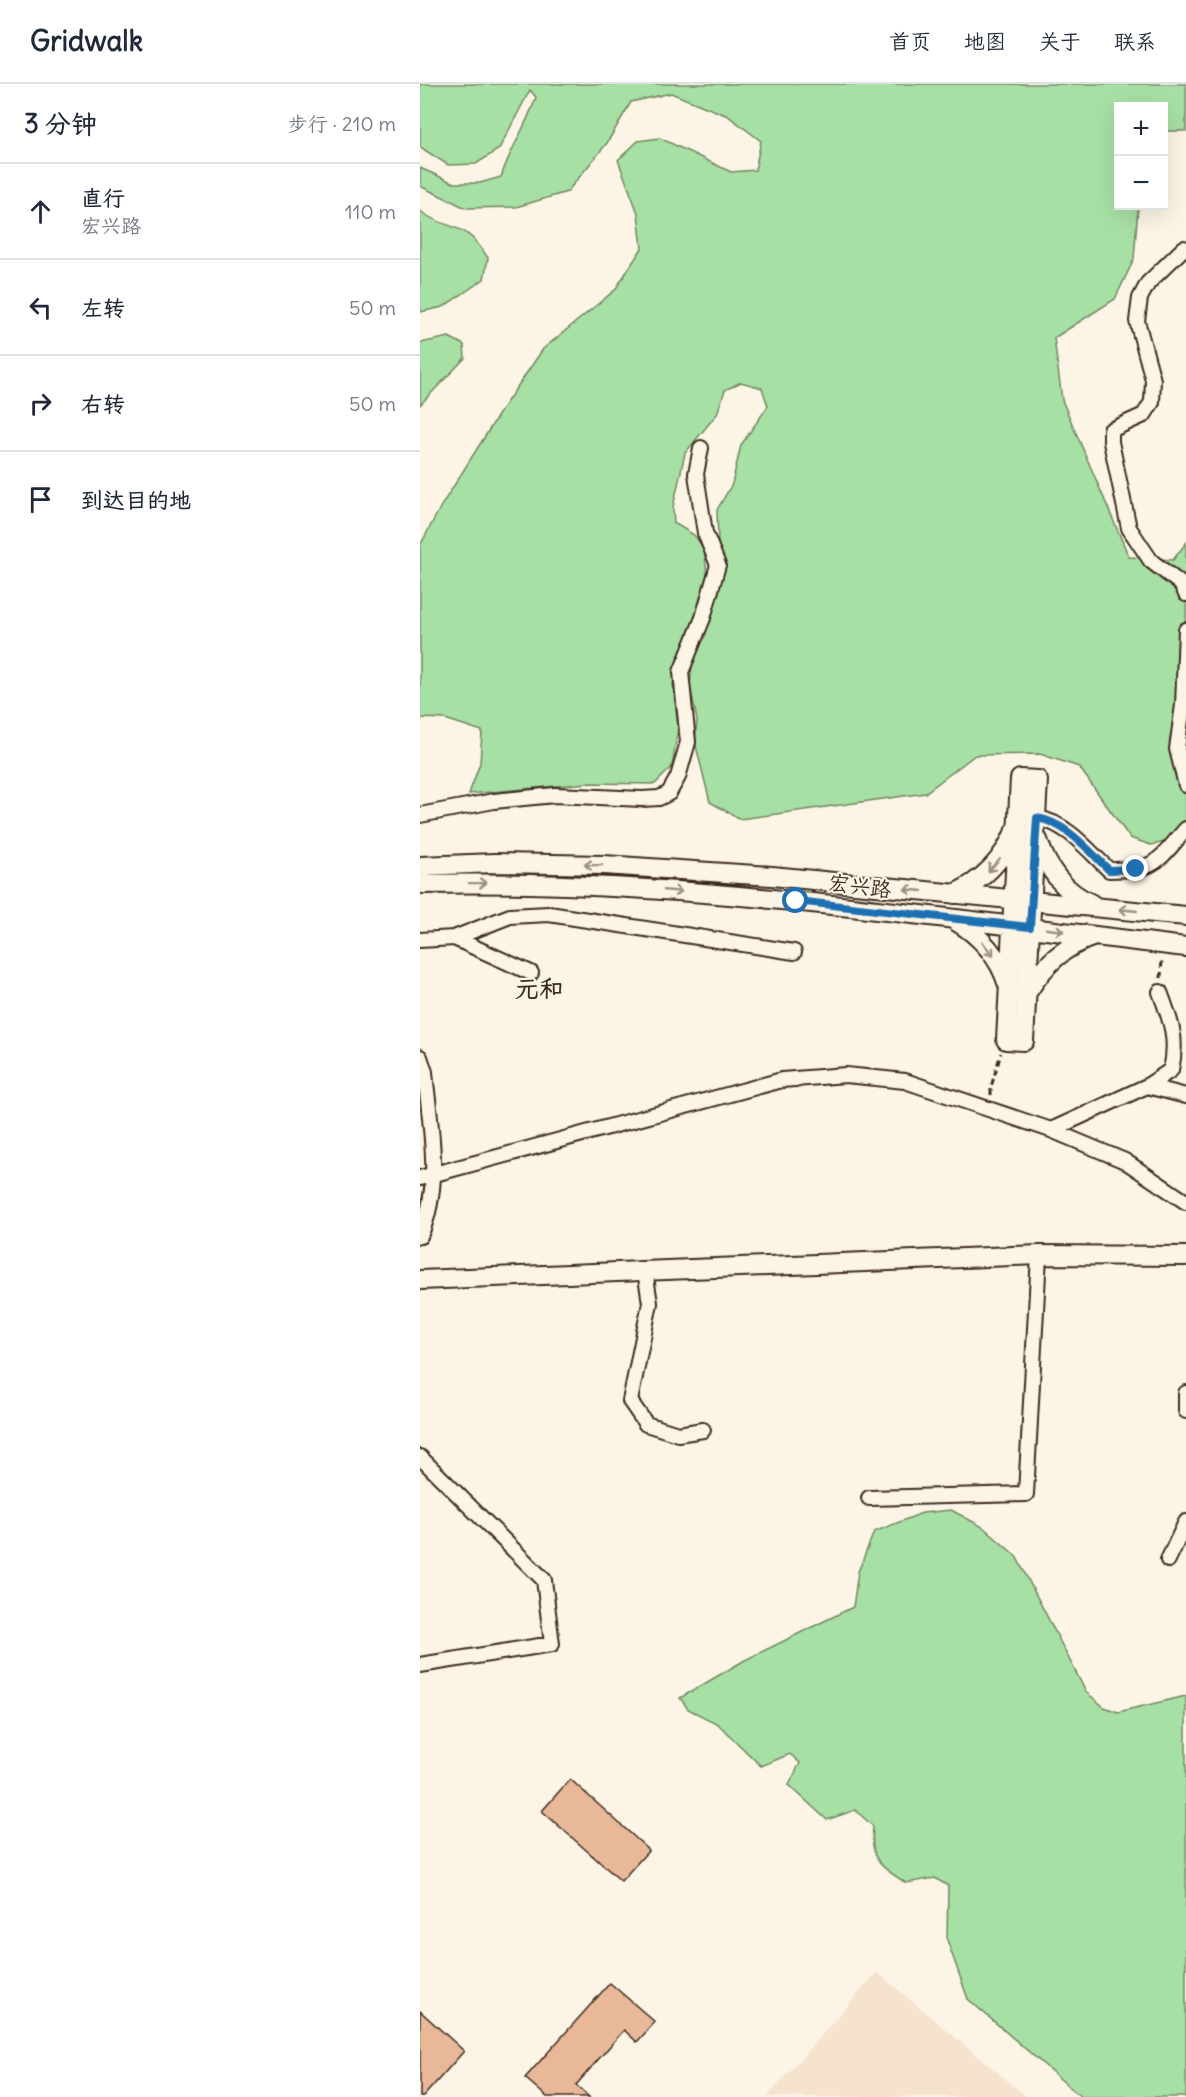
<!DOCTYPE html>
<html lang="zh">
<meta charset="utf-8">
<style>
body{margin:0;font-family:Delius,"LXGW WenKai TC",sans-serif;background:#f6f6f7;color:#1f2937}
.controls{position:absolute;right:18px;top:18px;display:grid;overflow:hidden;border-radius:0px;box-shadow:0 6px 24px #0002}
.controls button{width:54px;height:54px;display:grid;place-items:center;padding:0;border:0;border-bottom:2px solid #e0e1e3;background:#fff;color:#1f2937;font:30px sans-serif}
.stop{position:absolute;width:18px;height:18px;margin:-14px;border:4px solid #1f6fb2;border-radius:50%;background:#fff}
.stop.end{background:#1f6fb2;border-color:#fff;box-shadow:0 2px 6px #0008}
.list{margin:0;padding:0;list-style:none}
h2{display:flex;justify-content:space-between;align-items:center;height:78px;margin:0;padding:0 24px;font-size:26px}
h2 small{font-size:20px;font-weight:400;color:#747a83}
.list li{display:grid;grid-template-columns:39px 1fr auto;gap:18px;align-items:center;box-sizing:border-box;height:96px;padding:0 24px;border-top:2px solid #e0e1e3}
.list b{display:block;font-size:22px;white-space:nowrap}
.list p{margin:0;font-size:20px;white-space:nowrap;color:#747a83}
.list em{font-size:20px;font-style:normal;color:#747a83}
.icon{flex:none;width:33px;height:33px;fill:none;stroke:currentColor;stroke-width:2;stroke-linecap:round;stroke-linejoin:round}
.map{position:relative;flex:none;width:766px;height:2013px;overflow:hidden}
header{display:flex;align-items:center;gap:36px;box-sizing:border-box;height:84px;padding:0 30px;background:#fff;border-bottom:2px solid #e0e1e3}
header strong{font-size:28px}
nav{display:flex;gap:33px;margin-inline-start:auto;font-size:21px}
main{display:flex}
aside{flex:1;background:#fff}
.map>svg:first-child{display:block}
.built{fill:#f6e3ce}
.green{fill:#a7e0a4;stroke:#718561;stroke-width:1.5}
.building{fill:#e8b899;stroke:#3b2a1e;stroke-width:1.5}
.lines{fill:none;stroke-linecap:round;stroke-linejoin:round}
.street-casing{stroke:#3b2a1e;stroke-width:18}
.secondary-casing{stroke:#3b2a1e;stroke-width:22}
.path{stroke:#3b2a1e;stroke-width:3;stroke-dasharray:6 4.5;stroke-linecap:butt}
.street{stroke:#fcf5e5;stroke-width:14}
.secondary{stroke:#fcf5e5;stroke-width:18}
.oneway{stroke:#9c9082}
.route{stroke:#1f6fb2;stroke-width:8}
.labels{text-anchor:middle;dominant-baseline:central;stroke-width:4.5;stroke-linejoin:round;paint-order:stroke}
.street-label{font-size:21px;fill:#3b2a1e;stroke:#fcf5e5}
.quarter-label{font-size:24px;font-weight:bold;fill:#3b2a1e;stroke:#fcf5e5}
</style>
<header>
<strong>Gridwalk</strong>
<nav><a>首页</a><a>地图</a><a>关于</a><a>联系</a></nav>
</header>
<main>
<aside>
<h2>3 分钟<small>步行 · 210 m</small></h2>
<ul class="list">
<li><svg class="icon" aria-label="ahead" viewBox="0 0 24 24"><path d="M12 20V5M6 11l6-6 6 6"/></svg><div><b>直行</b><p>宏兴路</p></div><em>110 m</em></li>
<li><svg class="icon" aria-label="left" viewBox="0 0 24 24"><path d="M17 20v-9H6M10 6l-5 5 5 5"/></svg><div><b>左转</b></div><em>50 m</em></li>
<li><svg class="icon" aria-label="right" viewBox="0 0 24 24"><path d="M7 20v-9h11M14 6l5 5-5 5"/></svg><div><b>右转</b></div><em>50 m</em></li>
<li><svg class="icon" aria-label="arrive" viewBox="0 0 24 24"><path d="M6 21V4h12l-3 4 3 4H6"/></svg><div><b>到达目的地</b></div></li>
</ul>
</aside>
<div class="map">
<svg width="766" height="2013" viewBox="0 0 766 2013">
<rect width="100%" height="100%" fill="#fcf5e5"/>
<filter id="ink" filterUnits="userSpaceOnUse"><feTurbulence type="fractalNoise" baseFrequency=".0167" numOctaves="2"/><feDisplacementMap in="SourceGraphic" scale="12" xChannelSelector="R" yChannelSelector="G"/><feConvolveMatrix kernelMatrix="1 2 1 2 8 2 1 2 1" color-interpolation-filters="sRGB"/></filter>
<g filter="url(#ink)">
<path class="built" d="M457,1888L607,2013H347Z"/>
<path class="green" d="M0,0H766V47H744V22H698V122H718L714,175L695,215L634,254L642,316L709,473L753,476L766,459V754L731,761L710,754L659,683L620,670L555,671L505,709L320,735L290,718L275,658L277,636L270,601L273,575L304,481L298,458L297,426L312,400L321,361L348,322L342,304L321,298L305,306L297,330L265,369L253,423L254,439L274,451L284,464L288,499L258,575L253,600L258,644L252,683L235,700L168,699L49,710L60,679L62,647L25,635L0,634V462L21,422L84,322L123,265L195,206L222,164L218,129L198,76L218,57L240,54L311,88L335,86L341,57L308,32L251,9L211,18L187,59L147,108L96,123L46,124L0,102V84L34,99H60L81,93C90,65 107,41 116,13L110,6L79,65L56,80L28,81L0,63Z
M0,127C31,150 42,133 68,174L64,195L23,223L0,228Z
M29,253L44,261L45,274L0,321V259Z
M531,1426L563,1443L596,1472L666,1608L684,1623L698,1628L766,1612V2013H661L548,1915L527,1856L528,1802L515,1794L486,1799C457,1780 450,1776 453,1742L435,1726L407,1736L369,1701L380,1679L370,1670L341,1682L298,1640L268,1625L260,1614L325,1576L433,1523L438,1488L454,1448L502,1429Z"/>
<path class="building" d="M150,1695L229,1766L201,1797L122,1727Z
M190,1899L235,1938L217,1958L204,1946L156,2001L169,2013H127L105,1994Z
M0,1927L44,1967L3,2013H0Z"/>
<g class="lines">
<g class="street-casing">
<path id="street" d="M764,164L728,199L720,214L717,237L733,296L732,318L724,331L691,346V358L709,444L731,477L761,500L766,510
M766,546L763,621L757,665L766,701
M0,731L74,717L135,711L222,715L239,714L249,709L258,693L268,658L261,588L283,534L298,481L285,449L276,390L281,364
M617,734C647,739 668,766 689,786C738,785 735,780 766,745
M34,854L111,889
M0,856L34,854L90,832L129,830L374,868
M0,973L5,988C10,1043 23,1100 0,1152
M727,1002L751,986C758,955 751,937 740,908
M631,1046L727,1002L766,1012
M0,1094L362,996L426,991L485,997L631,1046L705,1077L766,1118
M225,1187L230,1219L210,1317L226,1340L258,1350L283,1346
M766,1309V1327
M0,1373L124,1496L132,1560L0,1581
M449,1414L606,1410L619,1171
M748,1476L766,1438"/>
</g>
<g class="secondary-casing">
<path id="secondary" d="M600,695L618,696L604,957L586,956Z
M618,756C627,785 644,808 672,820
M0,782L75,779L184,781L352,792L766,832
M0,800C257,794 512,833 766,863
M534,810C562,797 583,777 595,747
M534,836C560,851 579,872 588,901
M608,907C625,880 644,862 675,852
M0,1196L619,1171L766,1172"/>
</g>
<path class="path" d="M741,894L742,874
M571,1011V1003L581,969"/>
<use href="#street" class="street"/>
<use href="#secondary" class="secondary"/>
</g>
<defs><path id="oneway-shaft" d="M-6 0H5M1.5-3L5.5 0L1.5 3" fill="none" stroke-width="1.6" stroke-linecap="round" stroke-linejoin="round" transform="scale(1.5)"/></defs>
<g class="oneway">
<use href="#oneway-shaft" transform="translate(173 781) rotate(-179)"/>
<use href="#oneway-shaft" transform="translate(574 781) rotate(131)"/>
<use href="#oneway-shaft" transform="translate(58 799) rotate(-1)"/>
<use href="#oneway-shaft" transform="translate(493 806) rotate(-174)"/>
<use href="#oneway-shaft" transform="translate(253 807) rotate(5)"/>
<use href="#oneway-shaft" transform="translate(708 826) rotate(-174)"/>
<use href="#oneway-shaft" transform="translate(635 846) rotate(8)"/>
<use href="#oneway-shaft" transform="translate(568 865) rotate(52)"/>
</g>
</g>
<g class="lines" filter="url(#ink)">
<path class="route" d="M376,817L610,843L617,734C647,739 668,766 689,786L716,785"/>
</g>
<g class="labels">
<g class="street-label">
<text transform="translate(440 802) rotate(7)">宏兴路</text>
</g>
<g class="quarter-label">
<text x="119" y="904">元和</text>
</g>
</g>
</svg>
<div class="controls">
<button>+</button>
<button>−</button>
</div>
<div class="stop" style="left:376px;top:817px"></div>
<div class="stop end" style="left:716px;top:785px"></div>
</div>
</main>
